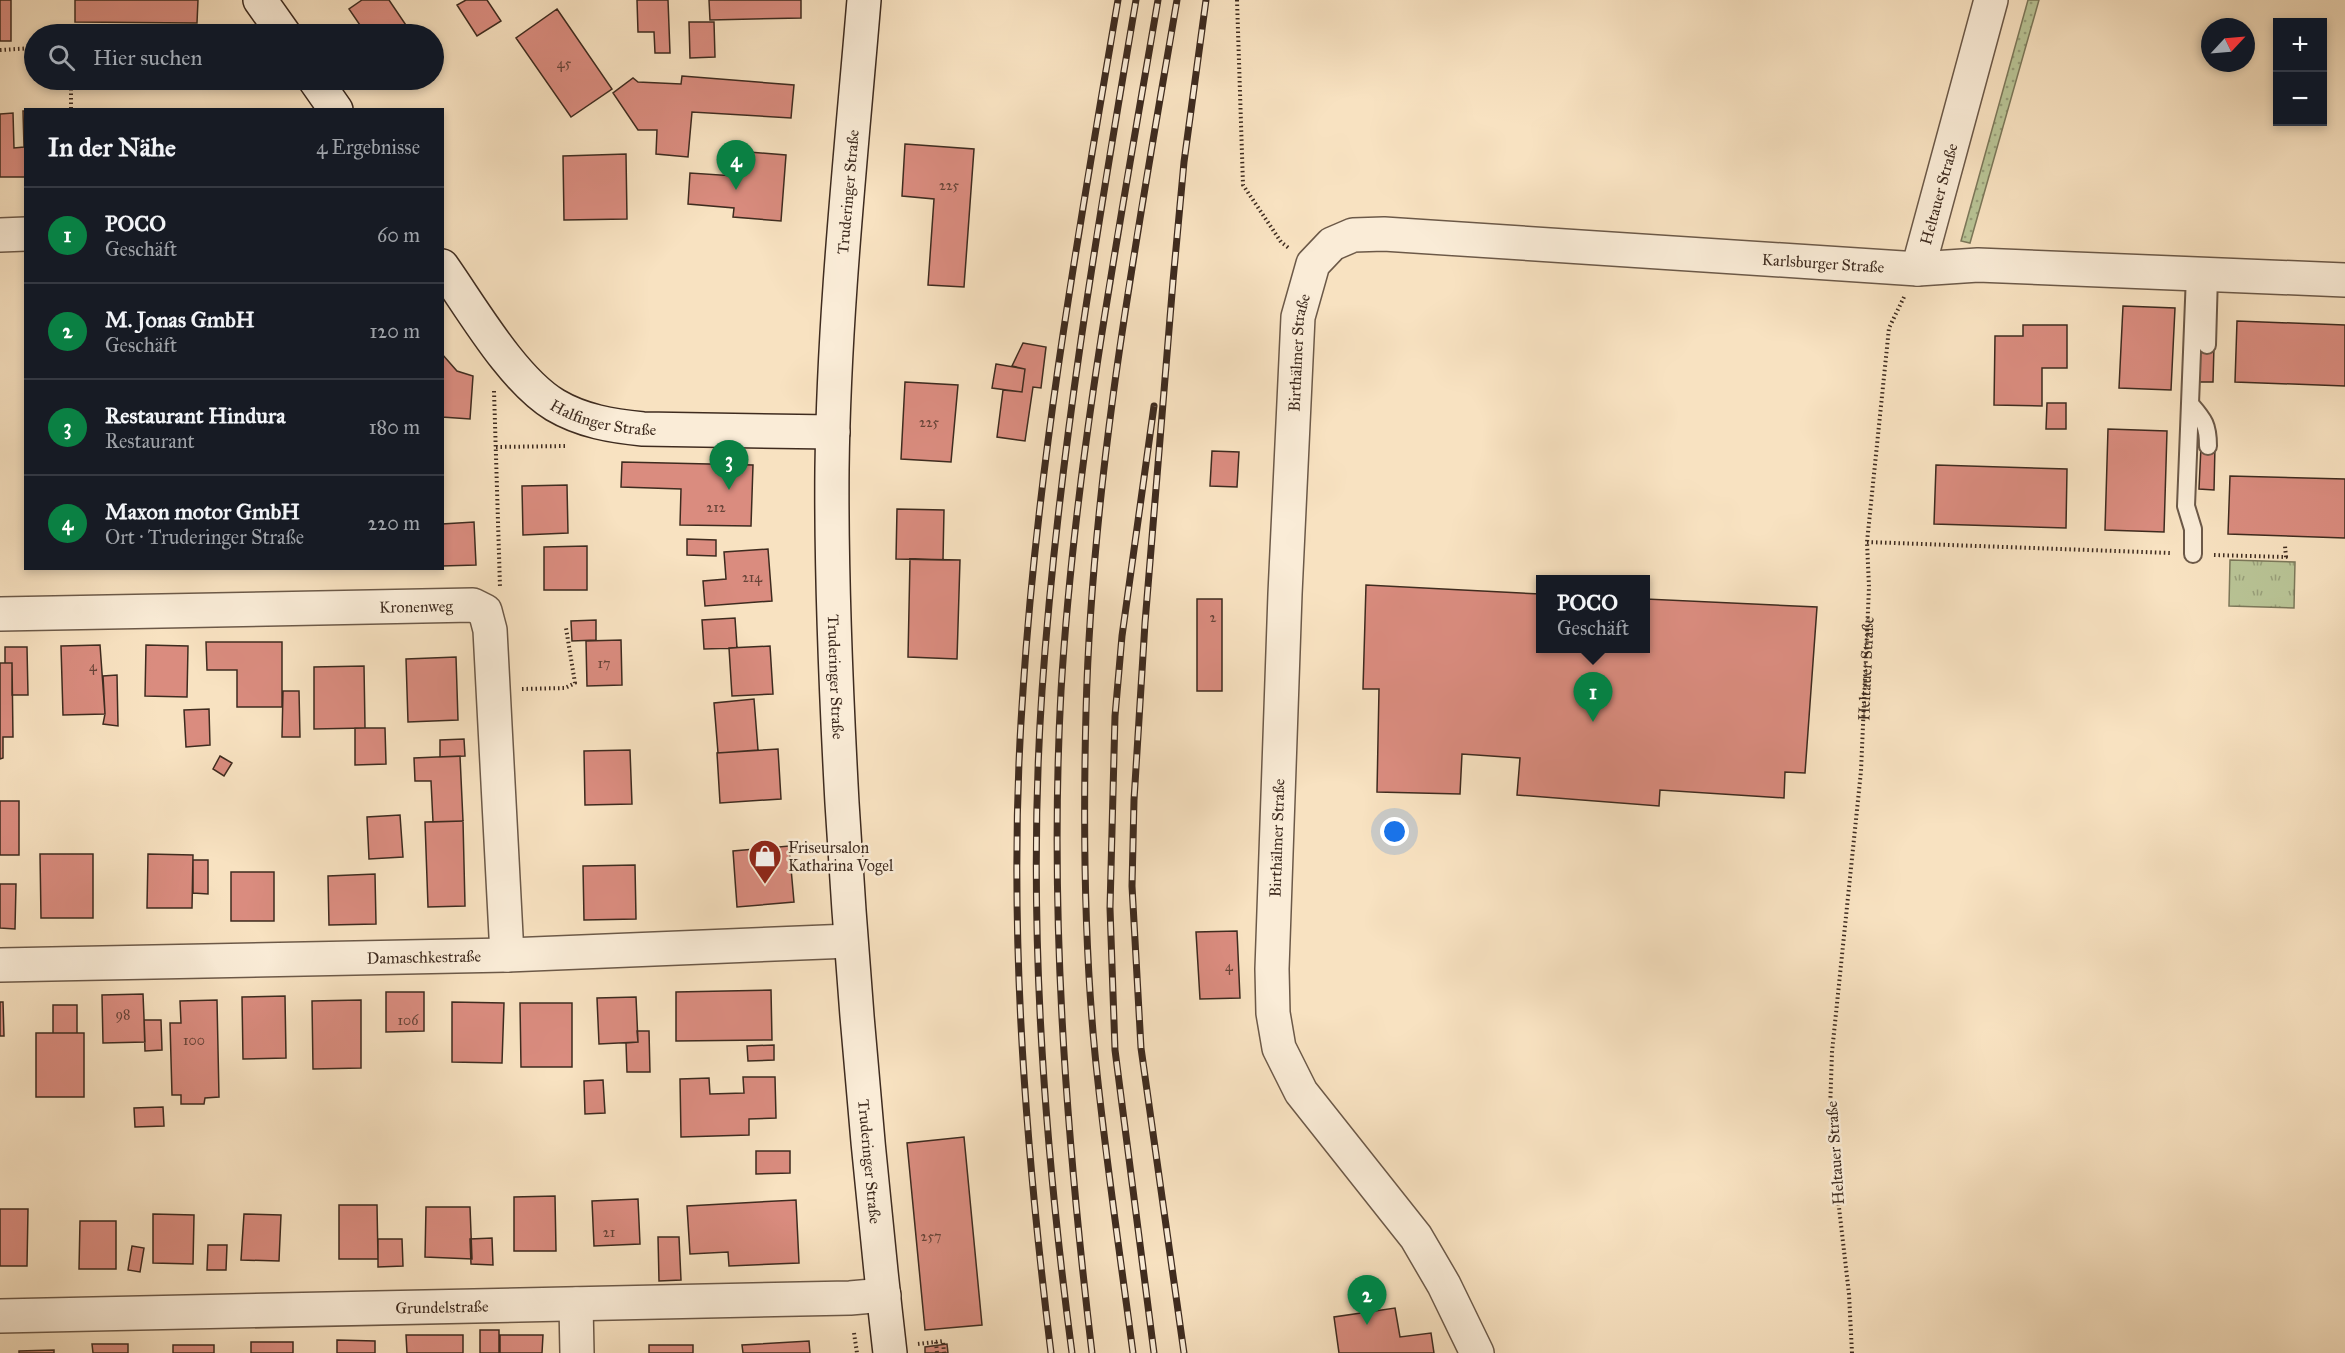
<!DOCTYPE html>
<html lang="de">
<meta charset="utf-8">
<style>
body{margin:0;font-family:"IM FELL Great Primer",serif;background:#20242c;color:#f1f3f6}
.controls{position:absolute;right:18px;top:18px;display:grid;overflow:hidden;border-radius:0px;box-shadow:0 3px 9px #0003}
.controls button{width:54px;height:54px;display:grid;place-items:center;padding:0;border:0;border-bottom:2px solid #363941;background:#171b24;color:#f1f3f6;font:30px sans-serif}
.compass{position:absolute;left:2201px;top:18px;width:54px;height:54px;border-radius:50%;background:#171b24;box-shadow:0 3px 9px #0003;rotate:64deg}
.you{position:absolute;left:1395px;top:832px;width:21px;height:21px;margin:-15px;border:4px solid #fff;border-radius:50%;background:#1a73e8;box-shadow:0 0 0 9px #1a73e833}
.badge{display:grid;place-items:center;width:39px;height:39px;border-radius:50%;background:#0b8043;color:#fff;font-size:20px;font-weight:700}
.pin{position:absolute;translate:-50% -50px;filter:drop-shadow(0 2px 3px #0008)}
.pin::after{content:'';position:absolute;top:32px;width:21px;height:18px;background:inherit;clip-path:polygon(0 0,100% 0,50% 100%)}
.popup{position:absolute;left:1536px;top:575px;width:114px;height:78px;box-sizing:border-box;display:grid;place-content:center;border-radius:0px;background:#171b24;filter:drop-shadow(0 2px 4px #0005);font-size:20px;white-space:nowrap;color:#9ea1a6}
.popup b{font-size:22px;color:#f1f3f6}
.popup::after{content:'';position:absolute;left:50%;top:100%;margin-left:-12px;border:12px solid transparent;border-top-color:#171b24}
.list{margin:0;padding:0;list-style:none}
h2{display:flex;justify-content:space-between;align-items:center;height:78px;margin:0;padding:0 24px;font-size:26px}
h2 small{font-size:20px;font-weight:400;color:#9ea1a6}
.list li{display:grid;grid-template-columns:39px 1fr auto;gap:18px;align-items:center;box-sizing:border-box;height:96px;padding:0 24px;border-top:2px solid #363941}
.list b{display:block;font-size:22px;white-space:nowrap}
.list p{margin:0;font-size:20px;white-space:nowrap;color:#9ea1a6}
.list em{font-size:20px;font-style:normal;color:#9ea1a6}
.icon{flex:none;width:33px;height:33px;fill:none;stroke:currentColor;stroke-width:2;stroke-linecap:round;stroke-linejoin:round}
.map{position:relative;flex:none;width:2345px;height:1353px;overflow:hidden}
.search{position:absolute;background:#171b24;box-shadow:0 3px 9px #0003;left:24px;top:24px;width:420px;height:66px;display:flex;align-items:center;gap:15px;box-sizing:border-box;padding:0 21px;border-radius:33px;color:#9ea1a6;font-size:22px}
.panel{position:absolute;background:#171b24;box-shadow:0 3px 9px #0003;left:24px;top:108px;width:420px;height:462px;border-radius:0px}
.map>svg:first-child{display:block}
.grass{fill:url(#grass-dots);stroke:#7c785a;stroke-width:1.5}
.park{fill:url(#park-tufts);stroke:#7c785a;stroke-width:1.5}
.building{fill:#da8c7f;stroke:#3e2b1f;stroke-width:1.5}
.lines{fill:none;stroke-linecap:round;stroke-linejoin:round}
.lane-casing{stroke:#6c5948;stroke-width:20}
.street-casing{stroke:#6c5948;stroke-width:36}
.secondary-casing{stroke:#3e2b1f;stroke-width:36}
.path{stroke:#3e2b1f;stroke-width:4;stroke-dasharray:1.5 3;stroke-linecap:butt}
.lane{stroke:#faecd7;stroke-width:16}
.street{stroke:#faecd7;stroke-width:33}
.secondary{stroke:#faecd7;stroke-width:33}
.rail-casing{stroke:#3e2b1f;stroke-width:7}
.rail{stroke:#faecd7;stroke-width:4.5;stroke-dasharray:14;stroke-linecap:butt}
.labels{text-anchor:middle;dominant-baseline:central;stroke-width:5;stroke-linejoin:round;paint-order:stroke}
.number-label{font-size:14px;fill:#654337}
.street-label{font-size:16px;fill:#3e2b1f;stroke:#faecd7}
.poi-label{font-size:16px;fill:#3e2b1f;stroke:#faecd7;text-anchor:start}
</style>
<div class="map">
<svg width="2345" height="1353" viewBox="0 0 2345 1353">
<defs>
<pattern id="grass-dots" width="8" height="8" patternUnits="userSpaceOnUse" patternTransform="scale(1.5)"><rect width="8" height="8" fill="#b9c496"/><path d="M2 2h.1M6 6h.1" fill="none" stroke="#989f7a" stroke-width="1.8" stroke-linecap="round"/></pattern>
<pattern id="park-tufts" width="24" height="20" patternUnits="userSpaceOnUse" patternTransform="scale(1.5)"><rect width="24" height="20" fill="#b9c496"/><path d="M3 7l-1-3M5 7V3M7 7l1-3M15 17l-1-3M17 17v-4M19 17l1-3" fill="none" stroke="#989f7a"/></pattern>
</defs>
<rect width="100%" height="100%" fill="#f8e2c1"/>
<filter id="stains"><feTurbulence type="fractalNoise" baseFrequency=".00333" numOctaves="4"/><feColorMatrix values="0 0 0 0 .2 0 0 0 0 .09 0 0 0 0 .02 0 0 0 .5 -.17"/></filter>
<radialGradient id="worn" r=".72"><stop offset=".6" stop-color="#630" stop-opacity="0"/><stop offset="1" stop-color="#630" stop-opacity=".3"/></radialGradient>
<path class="grass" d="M2028,0H2039L1970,243L1961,241Z"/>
<path class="park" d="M2230,560L2295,562L2294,608L2229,606Z"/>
<path class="building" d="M0,0H11V41H0Z
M75,0H198L197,23L75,22Z
M362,0H389L412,34H366L349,9Z
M466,0H487L501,21L477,36L457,5Z
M637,0H668L670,53H655L654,32H638Z
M709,0H801V18L710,20Z
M557,9L612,89L571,117L516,38Z
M689,22H714L715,57L690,58Z
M682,76L794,85L791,118L692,112L688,157L656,154L657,130H638L613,93L633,78L638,82L681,84Z
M78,80H169L78,82Z
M23,111H26V177H0V114L13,113L14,148L24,147Z
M905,144L974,149L964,287L928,285L934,199L902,196Z
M737,151L786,155L781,221L733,217L734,208L688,204L690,173L735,176Z
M626,154L627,219L564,220L563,156Z
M2123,306L2175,308L2171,390L2119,388Z
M2237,321L2345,325V386L2235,382Z
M2023,325H2067V368H2042V406L1994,405L1995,336H2023Z
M1023,343L1046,347L1041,388L1033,387L1025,441L997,437L1003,390L1022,392L1025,369L1012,366Z
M2200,345L2214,346L2213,382H2199Z
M442,354L457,371L473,376L470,419L442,417Z
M996,364L1025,369L1022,392L992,388Z
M905,382L958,385L951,462L901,459Z
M2047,403H2066V429H2046Z
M2108,429L2167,431L2164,532L2105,530Z
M2201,446H2215L2214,490L2199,489Z
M1212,451L1239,452L1237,487L1210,486Z
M622,462L753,465L751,526L680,525L681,489L621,487Z
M1936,465L2067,469L2066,528L1934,524Z
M2230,476L2345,479V538L2228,534Z
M567,485L568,533L523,535L522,486Z
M897,509L944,510L943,560L896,559Z
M474,522L476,565L442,566V524Z
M687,539L716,540V556L687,555Z
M587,546V590H544V547Z
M768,549L772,601L705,606L703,581L726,579L724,552Z
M910,559L960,560L957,659L908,657Z
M1366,585L1540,594V648H1646V599L1817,607L1805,773L1785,772L1784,798L1660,790L1659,806L1517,795L1520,758L1462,754L1460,794L1377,792L1379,689H1363Z
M1197,599H1222V691H1197Z
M735,618L737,648L704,649L702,620Z
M596,620V640L572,641L571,621Z
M621,640L622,685L587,686L586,641Z
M206,642H282V707H237V670H207Z
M100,645L105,714L63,715L61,646Z
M146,645L188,646L187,697L145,696Z
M770,646L773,694L732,696L729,648Z
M5,647H27L28,695H12V663H5Z
M456,657L458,720L408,722L406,659Z
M0,663H12L13,737H3V758L0,759Z
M364,666L365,728L314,729V667Z
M117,675L118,726L103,724L105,714L103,676Z
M283,691H299L300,737H282Z
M754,699L758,750L718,753L714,703Z
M209,709L210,745L186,747L184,710Z
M355,728H385L386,764L355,765Z
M464,739L465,756L440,757V740Z
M778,749L781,799L720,803L717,753Z
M630,750L632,804L585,805L584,751Z
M220,756L232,763L224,776L213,769Z
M460,756L463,821L433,822L431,781H415L414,758Z
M0,801H19V855H0Z
M400,815L403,857L369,859L367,817Z
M463,821L465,906L428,907L425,822Z
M789,846L794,902L737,907L733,851Z
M40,854H93V918H41Z
M148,854L193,855L192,908H147Z
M193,860H208V894L193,893Z
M635,865L636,919L584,920L583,866Z
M231,872H274V921H231Z
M375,874L376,924L329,925L328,876Z
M0,884H16L15,929L0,928Z
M1237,931L1240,998L1200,999L1196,932Z
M771,990L772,1040L676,1041V992Z
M386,992H424V1031L386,1032Z
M143,994L145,1042L103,1043L102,995Z
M285,996L286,1058L243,1059L242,997Z
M636,997L638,1042L599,1044L597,998Z
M217,1000L219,1097L205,1098L204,1104H181V1095H172L170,1023H181L180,1001Z
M361,1000V1068L313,1069L312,1001Z
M0,1002H3L4,1036H0Z
M452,1002L504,1003L502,1063L452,1062Z
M520,1003H572V1067H521Z
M53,1005H77V1033H53Z
M144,1020H161L162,1050L145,1051Z
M637,1031H649L650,1072H627L626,1043L638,1042Z
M36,1033H84V1097H36Z
M774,1045V1060L748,1061L747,1046Z
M743,1077H775L776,1118L749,1119V1135L681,1137L680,1079L709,1078L710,1094L744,1093Z
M603,1080L605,1113L585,1114L584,1081Z
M163,1107L164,1126L135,1127L134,1108Z
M964,1137L982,1325L925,1330L907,1143Z
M756,1151H790V1173L756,1174Z
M555,1196L556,1251H514V1197Z
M638,1199L640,1244L594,1246L592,1201Z
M796,1200L799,1263L729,1266L728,1252L690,1254L687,1206Z
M339,1205H377L378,1259H339Z
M426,1207H470L472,1259L425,1257Z
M0,1209H28L27,1266H0Z
M153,1214L194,1215L193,1264L153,1263Z
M244,1214L281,1215L279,1261L241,1260Z
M80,1221H116V1269H79Z
M658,1237H679L681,1280L659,1281Z
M492,1238L493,1265L471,1264L470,1239Z
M378,1239H402L403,1266L378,1267Z
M208,1245H227L226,1270H207Z
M132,1246L144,1248L140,1272L128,1270Z
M1395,1308L1400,1337L1431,1333L1434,1353H1339L1334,1317Z
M480,1330H499V1353H480Z
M406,1335H463V1353H407Z
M500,1335H543L542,1353H500Z
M337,1340L375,1341V1353H337Z
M809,1341L810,1353H743L742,1345Z
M251,1342H293V1353H251Z
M92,1344H128V1353H93Z
M947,1344L948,1353H925V1347Z
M173,1345H214V1353H173Z
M649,1345H693V1353H649Z
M54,1350V1353H19V1351Z"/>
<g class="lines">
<g class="lane-casing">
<path id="lane" d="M2207,345L2209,275
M2191,405C2204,420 2208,425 2208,446
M2193,554V529L2186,506L2195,275"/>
</g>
<g class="street-casing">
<g id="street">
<path d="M0,235L26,234"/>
<path id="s2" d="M1918,269L1991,0"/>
<path id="s3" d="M0,614L473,605L485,611L490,630L507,955"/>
<path id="s4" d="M0,965L507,955L850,941"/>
<path d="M576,1304L577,1353"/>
<path id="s5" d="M0,1316L850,1298L884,1295"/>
<path id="s6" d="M1477,1353L1444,1285L1416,1237L1301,1092L1279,1048L1273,1013L1272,969L1285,594L1298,317L1313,264L1332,244L1353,235L1384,234L1918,269L1978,265L2345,280"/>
</g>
</g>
<g class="secondary-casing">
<g id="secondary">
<path d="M260,0L284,34"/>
<path id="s7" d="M864,0C851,156 834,312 832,469C831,581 836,692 842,803C853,987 869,1170 890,1353"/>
<path d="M315,80L336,110"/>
<path id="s8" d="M442,266C471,307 512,379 555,405C582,421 612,426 643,429L833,432"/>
</g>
</g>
<g class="path">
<path d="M1237,0L1243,185L1281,242L1290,249"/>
<path d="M0,50L34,48"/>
<path d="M71,80V110"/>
<path d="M494,391L500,587"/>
<path d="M496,447L567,446"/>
<path d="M1867,542L2171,553"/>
<path d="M2214,555L2286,557L2285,546"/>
<path d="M522,689L565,688L575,683L566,628"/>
<path d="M854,1333L857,1353"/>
<path d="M936,1342L937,1353"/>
<path d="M918,1344L943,1341L944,1353"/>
<path id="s1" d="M1852,1353L1849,1294L1835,1173L1830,1111L1832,1052L1861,771L1869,587L1867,542L1889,328L1904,297"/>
</g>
<use href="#lane" class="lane"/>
<use href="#street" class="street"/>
<use href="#secondary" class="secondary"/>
<g class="rail-casing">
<path id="rail" d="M1051,1353C1024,1134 1007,912 1023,691C1038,459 1079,229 1118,0
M1072,1353C1043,1134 1027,912 1042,691C1058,459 1097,229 1136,0
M1092,1353C1066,1133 1049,912 1061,691C1075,459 1119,229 1158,0
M1133,1353C1120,1254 1105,1154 1095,1054C1084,941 1083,826 1086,712C1092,473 1137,236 1177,0
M1154,1353L1115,1050L1110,908L1115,716L1122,636L1154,406
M1184,1353L1141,1048L1132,886L1134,800L1145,623L1173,281L1184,162L1206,0"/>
</g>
<use href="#rail" class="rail"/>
</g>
<defs>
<g id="shop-pin" transform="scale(1.725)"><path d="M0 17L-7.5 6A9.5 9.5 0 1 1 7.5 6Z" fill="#8f2418" stroke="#faecd7"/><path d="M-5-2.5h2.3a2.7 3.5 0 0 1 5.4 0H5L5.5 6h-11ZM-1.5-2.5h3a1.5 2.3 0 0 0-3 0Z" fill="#fff"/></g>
</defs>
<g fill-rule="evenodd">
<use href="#shop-pin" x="765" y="856"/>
</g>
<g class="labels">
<g class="number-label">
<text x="564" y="63">45</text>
<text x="949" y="185">225</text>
<text x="929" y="422">225</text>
<text x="716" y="507">212</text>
<text x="752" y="577">214</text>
<text x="1213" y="617">2</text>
<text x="604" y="663">17</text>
<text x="93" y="666">4</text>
<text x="1229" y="966">4</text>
<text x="123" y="1014">98</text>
<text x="408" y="1020">106</text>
<text x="194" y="1040">100</text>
<text x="609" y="1232">21</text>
<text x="931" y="1236">257</text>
</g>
<g class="street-label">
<text transform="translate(848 192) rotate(-85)">Truderinger Straße</text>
<text stroke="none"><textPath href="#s2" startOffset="78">Heltauer Straße</textPath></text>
<text stroke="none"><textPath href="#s6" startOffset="1674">Karlsburger Straße</textPath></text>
<text stroke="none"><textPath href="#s6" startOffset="1062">Birthälmer Straße</textPath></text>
<text stroke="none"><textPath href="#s8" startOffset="231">Halfinger Straße</textPath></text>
<text stroke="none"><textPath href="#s3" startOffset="416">Kronenweg</textPath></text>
<text stroke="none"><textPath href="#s1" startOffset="687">Heltauer Straße</textPath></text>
<text stroke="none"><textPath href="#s7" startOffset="678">Truderinger Straße</textPath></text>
<text stroke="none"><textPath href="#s6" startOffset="576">Birthälmer Straße</textPath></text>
<text stroke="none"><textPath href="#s4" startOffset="424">Damaschkestraße</textPath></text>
<text transform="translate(1835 1153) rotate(-94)">Heltauer Straße</text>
<text stroke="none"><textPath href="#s7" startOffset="1164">Truderinger Straße</textPath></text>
<text stroke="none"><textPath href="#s5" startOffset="442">Grundelstraße</textPath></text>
</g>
<g class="poi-label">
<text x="788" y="847">Friseursalon<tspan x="788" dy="18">Katharina Vogel</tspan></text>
</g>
</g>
<rect width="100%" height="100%" filter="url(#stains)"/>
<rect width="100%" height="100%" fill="url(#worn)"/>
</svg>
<div class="controls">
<button>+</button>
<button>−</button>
</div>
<svg class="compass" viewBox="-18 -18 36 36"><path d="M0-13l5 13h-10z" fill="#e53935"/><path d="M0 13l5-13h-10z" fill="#9ea1a6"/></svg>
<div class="you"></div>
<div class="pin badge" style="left:1593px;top:722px">1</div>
<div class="popup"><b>POCO</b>Geschäft</div>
<div class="pin badge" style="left:1367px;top:1325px">2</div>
<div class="pin badge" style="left:729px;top:490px">3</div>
<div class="pin badge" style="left:736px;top:190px">4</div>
<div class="search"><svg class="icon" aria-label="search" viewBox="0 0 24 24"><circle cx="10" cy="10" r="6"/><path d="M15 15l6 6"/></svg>Hier suchen</div>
<section class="panel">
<h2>In der Nähe<small>4 Ergebnisse</small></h2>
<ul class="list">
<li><span class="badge">1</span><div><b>POCO</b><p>Geschäft</p></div><em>60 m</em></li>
<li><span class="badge">2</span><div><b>M. Jonas GmbH</b><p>Geschäft</p></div><em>120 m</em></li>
<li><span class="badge">3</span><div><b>Restaurant Hindura</b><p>Restaurant</p></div><em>180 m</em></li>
<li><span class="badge">4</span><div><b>Maxon motor GmbH</b><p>Ort · Truderinger Straße</p></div><em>220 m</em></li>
</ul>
</section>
</div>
